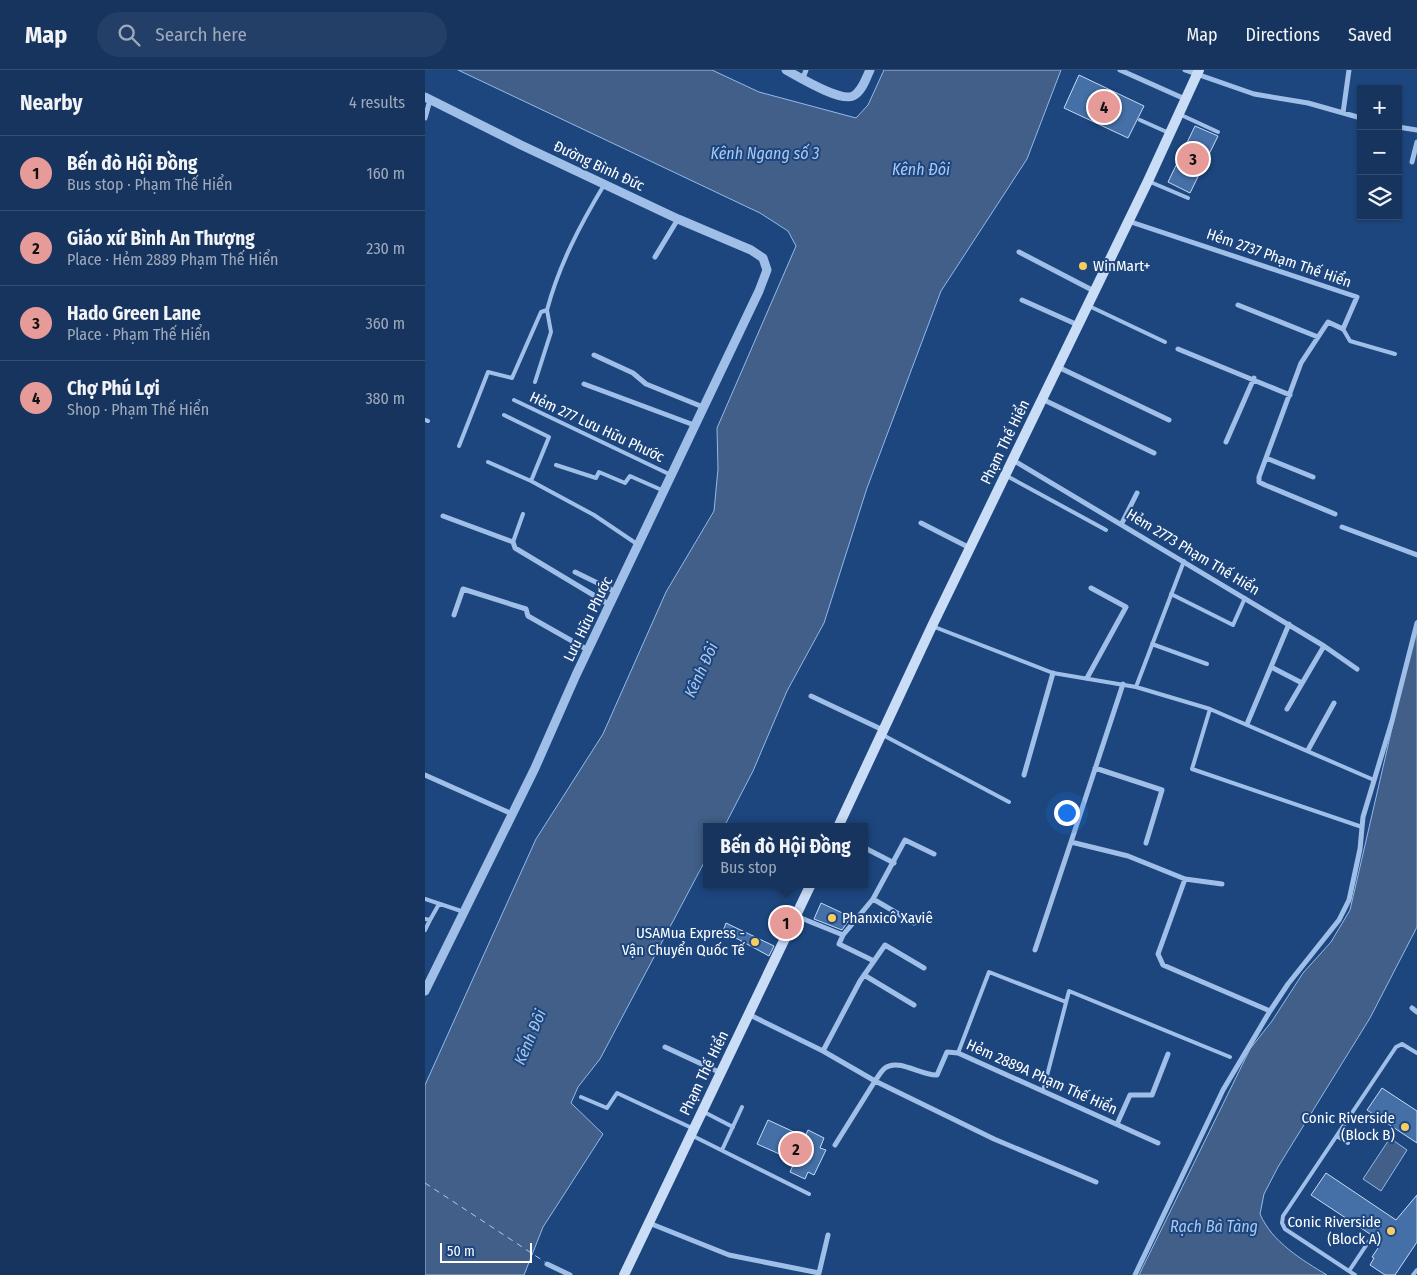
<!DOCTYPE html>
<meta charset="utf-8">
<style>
body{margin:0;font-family:"Fira Sans Condensed",sans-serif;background:#233f67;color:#f1f3f6}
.controls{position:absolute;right:15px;top:15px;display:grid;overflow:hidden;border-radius:0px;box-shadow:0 1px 4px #0004}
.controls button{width:45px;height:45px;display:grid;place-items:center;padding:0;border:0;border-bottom:1px solid #354f73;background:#16345e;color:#f1f3f6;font:25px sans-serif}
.scale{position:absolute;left:15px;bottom:12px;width:92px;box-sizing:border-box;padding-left:5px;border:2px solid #fff;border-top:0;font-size:14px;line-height:18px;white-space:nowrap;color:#fff;-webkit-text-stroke:4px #1d467e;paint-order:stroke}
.you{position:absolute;left:641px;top:742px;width:18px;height:18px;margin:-12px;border:4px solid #fff;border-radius:50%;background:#1a73e8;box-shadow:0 0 0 8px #1a73e833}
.badge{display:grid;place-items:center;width:32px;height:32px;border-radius:50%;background:#e69b98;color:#111;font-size:16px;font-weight:700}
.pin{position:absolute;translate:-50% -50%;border:2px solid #fff;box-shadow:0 1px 5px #0006}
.popup{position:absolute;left:278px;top:753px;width:165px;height:65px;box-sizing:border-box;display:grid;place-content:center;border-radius:0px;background:#16345e;filter:drop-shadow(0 1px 4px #0005);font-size:16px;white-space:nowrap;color:#9eaabc}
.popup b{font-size:19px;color:#f1f3f6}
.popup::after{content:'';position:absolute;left:50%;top:100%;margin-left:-10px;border:10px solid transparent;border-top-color:#16345e}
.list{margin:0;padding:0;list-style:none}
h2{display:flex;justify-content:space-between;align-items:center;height:65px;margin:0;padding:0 20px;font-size:21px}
h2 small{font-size:16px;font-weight:400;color:#9eaabc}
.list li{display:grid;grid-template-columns:32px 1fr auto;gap:15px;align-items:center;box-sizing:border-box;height:75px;padding:0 20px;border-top:1px solid #354f73}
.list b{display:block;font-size:19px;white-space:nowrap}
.list p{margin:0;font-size:16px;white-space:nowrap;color:#9eaabc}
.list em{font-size:16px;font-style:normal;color:#9eaabc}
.icon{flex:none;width:28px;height:28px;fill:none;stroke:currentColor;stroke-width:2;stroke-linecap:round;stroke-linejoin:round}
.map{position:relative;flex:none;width:992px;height:1205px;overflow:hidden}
header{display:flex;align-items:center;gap:30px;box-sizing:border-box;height:70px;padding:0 25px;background:#16345e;border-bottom:1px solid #354f73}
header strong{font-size:24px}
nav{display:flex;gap:28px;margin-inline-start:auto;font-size:18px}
.search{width:350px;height:45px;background:#233f67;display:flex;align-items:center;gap:12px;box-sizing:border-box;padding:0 18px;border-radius:28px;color:#9eaabc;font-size:19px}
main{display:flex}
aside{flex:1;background:#16345e}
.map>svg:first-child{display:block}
.water{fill:#415f88;stroke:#93baea}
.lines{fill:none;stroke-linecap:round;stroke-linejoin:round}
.ferry{stroke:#abc9f0;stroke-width:1;stroke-dasharray:6 5;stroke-linecap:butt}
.building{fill:#4570a7;stroke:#c4daf6}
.service{stroke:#a0bfe8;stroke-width:4}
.minor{stroke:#a0bfe8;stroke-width:5}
.tertiary{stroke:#a0bfe8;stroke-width:9}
.secondary{stroke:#caddf6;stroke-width:10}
.poi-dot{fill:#f8ce5e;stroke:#1d467e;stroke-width:2}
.labels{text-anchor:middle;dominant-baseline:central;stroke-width:4;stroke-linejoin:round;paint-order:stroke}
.street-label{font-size:15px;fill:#fff;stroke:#1d467e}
.poi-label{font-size:15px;fill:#fff;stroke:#1d467e;text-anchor:end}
.water-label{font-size:16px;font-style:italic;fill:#abc9f0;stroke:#1d467e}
</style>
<header>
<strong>Map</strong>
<div class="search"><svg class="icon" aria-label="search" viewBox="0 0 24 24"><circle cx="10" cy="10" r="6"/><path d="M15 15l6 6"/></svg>Search here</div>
<nav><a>Map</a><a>Directions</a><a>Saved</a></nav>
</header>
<main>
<aside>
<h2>Nearby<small>4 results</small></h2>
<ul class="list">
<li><span class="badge">1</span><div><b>Bến đò Hội Đồng</b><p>Bus stop · Phạm Thế Hiển</p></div><em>160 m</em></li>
<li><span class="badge">2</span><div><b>Giáo xứ Bình An Thượng</b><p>Place · Hẻm 2889 Phạm Thế Hiển</p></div><em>230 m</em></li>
<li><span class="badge">3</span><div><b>Hado Green Lane</b><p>Place · Phạm Thế Hiển</p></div><em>360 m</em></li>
<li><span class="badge">4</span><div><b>Chợ Phú Lợi</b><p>Shop · Phạm Thế Hiển</p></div><em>380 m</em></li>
</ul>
</aside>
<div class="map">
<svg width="992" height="1205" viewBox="0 0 992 1205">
<rect width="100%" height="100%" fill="#1d467e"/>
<path class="water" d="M33,0H287L334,22L431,48L443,35L459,0H636L602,89L516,221L442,418L399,553L362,621L328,701L299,757H282V787L175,989L153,1017L146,1033L178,1064L118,1157L99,1205H0V1015L111,769L178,664L241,522L289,441L293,399L292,358L371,176L363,161L335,143Z
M992,550V857L945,948L853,1097L839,1124L835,1144C847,1172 877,1190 902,1205H714L825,979L847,951L878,903L906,872L925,840Z
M965,1068L982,1080L956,1121L938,1109Z"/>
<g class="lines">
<path class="ferry" d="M0,1113L120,1192"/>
</g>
<path class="building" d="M654,5L719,36L703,68L639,38Z
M770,56L793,66L765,123L743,112Z
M396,833L426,847L417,860L389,849Z
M301,853L349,876L344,886L298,861Z
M957,1018L992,1041V1073L942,1040Z
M343,1050L380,1067L383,1060L399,1068L395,1078L401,1080L389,1105L383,1102L380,1109L365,1102L370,1091L332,1074Z
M901,1103L971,1150L992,1125V1172L970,1205H960L945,1195L949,1188L947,1187L957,1172L886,1125Z"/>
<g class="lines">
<path class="service" d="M754,44L793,62
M715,50L744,63
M723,111L763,128
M664,236L740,272
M918,259L925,271L970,284
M110,312L126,262L122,240
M89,330L246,405
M79,345L124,367L106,411L169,445L212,474
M0,350L3,351
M34,376L63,302L87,308L116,242L122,240C134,195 155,155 179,115
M63,392L106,411
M131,395L171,408L174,402L200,413L205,406L239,421
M580,405L681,460
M88,472L98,444
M746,524L808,555L820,528
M507,556L628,603L711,617L785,639L949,710
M727,574L782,594
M711,617L759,491
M785,639L767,699L937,757
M456,664L584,732
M0,829L39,842
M0,849L5,850L14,834
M0,860L5,850
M533,983L564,902L641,932
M618,1021L644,921L805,987
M156,1027L182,1038L192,1023L269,1059
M279,1042L308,1057
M268,1066L384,1124
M912,1066L923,1073
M297,1080L317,1037
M924,1201L944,1171
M930,1205L860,1159L857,1153L858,1146L971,977L977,974L992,983
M988,1205L992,1200"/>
<path class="minor" d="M695,0L760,29
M760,0L829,24L883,33L936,48
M378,8L381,0
M918,43L924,0
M0,48L5,30
M973,57L992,60
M987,92L992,72
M703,151L932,227L918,259L903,252L876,293L834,407V412L840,415L910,444
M594,182L669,221
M230,187L253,149
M597,230L653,255
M813,235L893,267
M753,279L865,325
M169,285L208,303L221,314L278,337
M633,297L744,350
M159,314L269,355
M617,329L729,383
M801,372L829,308
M841,388L888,407
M588,390L899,576L932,599
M18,446L88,472L90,478L185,535
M496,453L545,478
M697,453L712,423
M917,457L992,485
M150,502L191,522
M29,545L38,519L101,539L103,546L163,580
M846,597L877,613
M662,608L701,537L666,518
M698,614L646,772L703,786L760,809L797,814
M386,626L458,660
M862,639L899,576
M822,654L864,554
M883,680L909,633
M670,698L737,720L721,773
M0,705L87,744
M599,705L628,603
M440,778L469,793
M760,809L733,884L738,895L845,941
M448,829L489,853
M371,846L418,865
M610,880L646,772
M449,891L460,875L499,898
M439,905L489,935
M987,938L992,942
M325,945L398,981L450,1011L410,1075
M240,977L296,1003
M398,981L435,911L449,891L414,874L418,865L448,829L480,770L509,784
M692,1054L705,1025H727L743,984
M671,1112L569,1069L450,1011C453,1007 456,1001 460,998C473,988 497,1006 512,1005L522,982L533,983L733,1073
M224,1153L304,1185L394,1203L403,1165
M122,1194L145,1205
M710,1205L798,1020L845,941L863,914L914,850L924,830L935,779L938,747L967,651L992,553"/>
<path class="tertiary" d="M361,0C374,7 415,32 428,26C437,22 441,8 445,0
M0,27L96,75L253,149L326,180L338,188L342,200L334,221L151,605L110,698L0,921"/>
<path class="secondary" d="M413,757L507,556L723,111L774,0
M199,1205L386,814"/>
</g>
<g class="poi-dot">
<circle cx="658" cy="196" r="5"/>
<circle cx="407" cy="848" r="5"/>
<circle cx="330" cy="872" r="5"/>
<circle cx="980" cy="1057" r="5"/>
<circle cx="966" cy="1161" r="5"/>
</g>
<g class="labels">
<g class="street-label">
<text transform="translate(174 96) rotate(25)">Đường Bình Đức</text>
<text transform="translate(854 188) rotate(19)">Hẻm 2737 Phạm Thế Hiển</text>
<text transform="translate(172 357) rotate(25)">Hẻm 277 Lưu Hữu Phước</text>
<text transform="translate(580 372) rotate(-64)">Phạm Thế Hiển</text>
<text transform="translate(768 482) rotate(31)">Hẻm 2773 Phạm Thế Hiển</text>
<text transform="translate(163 549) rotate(-64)">Lưu Hữu Phước</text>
<text transform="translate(279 1003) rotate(-64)">Phạm Thế Hiển</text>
<text transform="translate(617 1007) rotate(24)">Hẻm 2889A Phạm Thế Hiển</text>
</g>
<g class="poi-label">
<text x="668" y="196" text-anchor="start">WinMart+</text>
<text x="417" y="848" text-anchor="start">Phanxicô Xaviê</text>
<text x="320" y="863">USAMua Express -<tspan x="320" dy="17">Vận Chuyển Quốc Tế</tspan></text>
<text x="970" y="1048">Conic Riverside<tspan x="970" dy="17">(Block B)</tspan></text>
<text x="956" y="1152">Conic Riverside<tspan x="956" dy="17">(Block A)</tspan></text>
</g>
<g class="water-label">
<text x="340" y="83">Kênh Ngang số 3</text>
<text x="496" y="99">Kênh Đôi</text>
<text transform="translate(276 600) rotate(-65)">Kênh Đôi</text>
<text transform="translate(105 967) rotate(-67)">Kênh Đôi</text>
<text x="789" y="1156">Rạch Bà Tàng</text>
</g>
</g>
</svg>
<div class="controls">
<button>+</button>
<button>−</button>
<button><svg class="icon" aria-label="layers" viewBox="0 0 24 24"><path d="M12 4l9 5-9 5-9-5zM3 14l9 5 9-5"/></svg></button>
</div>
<div class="scale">50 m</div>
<div class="you"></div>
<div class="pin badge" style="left:361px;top:853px">1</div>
<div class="popup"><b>Bến đò Hội Đồng</b>Bus stop</div>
<div class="pin badge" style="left:371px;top:1079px">2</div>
<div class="pin badge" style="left:768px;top:89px">3</div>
<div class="pin badge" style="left:679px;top:37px">4</div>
</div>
</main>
